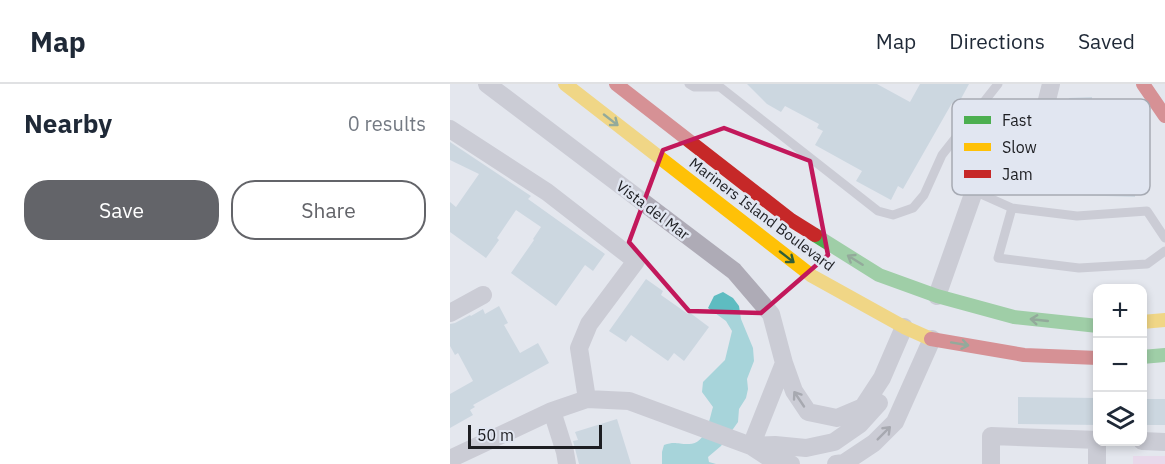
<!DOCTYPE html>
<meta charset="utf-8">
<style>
body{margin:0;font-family:"IBM Plex Sans",sans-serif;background:#f6f6f7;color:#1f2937}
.controls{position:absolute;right:18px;bottom:18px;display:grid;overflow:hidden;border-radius:12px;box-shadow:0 3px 9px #0003}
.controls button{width:54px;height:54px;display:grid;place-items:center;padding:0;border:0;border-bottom:2px solid #e0e1e3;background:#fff;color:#1f2937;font:30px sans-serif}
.scale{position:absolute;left:18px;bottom:15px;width:134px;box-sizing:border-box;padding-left:6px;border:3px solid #1d1e22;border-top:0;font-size:16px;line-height:21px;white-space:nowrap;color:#1d1e22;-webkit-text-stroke:4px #e1e6f1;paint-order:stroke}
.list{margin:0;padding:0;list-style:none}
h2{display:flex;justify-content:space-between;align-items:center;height:78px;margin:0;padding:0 24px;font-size:26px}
h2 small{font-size:20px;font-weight:400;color:#747a83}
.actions{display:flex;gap:12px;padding:18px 24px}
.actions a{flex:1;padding:14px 0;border:2px solid #636469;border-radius:24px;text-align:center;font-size:21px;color:#636469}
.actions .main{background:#636469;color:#fff}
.icon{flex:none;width:33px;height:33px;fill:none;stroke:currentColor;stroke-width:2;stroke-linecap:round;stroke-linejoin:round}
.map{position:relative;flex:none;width:715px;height:380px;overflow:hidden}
header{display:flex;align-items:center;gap:36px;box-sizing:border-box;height:84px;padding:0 30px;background:#fff;border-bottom:2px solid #e0e1e3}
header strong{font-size:28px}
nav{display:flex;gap:33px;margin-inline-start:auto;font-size:21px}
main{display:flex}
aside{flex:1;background:#fff}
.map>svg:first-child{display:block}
.green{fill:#edc8e7}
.water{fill:#5ebcc1}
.building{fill:#b0c3cf}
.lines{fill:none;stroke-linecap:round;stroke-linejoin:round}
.lane{stroke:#aeabb6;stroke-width:9}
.street{stroke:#aeabb6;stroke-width:18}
.fast{stroke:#4caf50;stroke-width:14}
.slow{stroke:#ffc107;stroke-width:14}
.jam{stroke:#c62828;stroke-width:14}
.oneway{stroke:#325f37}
.oneway2{stroke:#5e5d65}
.marked{fill:none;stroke:#c2185b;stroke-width:4.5;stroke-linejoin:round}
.labels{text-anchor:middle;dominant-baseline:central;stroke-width:5;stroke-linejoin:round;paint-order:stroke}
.street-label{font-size:15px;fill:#1d1e22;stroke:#e1e6f1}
.key{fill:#e1e6f1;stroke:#a6aab3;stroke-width:1.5}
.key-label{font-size:16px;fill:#1d1e22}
</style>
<header>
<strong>Map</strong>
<nav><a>Map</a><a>Directions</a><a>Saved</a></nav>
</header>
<main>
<aside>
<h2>Nearby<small>0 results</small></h2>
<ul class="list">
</ul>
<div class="actions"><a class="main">Save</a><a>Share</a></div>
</aside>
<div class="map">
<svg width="715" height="380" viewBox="0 0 715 380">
<rect width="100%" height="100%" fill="#e4e7ee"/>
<path class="green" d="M683,372H715V380H683Z"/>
<path class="water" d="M273,208L283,214L289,222L291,235L303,264L304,277L297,295L298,305L296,314L289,325L288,338L271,362L258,373L259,378L266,380H212V368L214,361C225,357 227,360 238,360C256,361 259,336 263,323L252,308L253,298L275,276L282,247L276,237L258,224L264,212Z"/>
<path class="building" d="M297,0H427L460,18L470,0H519L507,22L502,19L453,105L448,102L441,116L406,97L412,87L365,61L373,47L367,44L369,40L335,22L331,28L317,20Z
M642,13V31L687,76L685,113L569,109L567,76L616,32L619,14Z
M0,58L81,112L78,115L155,170L143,187L135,181L106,222L61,189L84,156L83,155L91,143L66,126L47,154L49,156L36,174L0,148V118L6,123L29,90L0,76Z
M196,195L213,207L211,211L238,230L239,228L259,243L234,277L224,269L218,277L181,251L176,258L159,247Z
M49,222L58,239L54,241L70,269L88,259L99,279L23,321L25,323L20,326L23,331L0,344V310L23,297L8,269L5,271L0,262V240L5,239L20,231L21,232L33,225L35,230Z
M568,313L648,314V341L568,340Z
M693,315H715V341H693Z
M167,335L181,380H129L123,357L128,356L125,348Z"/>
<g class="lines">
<path class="lane" d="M239,0L244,3H270L428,127L443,131L463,124L474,111L492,71L548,0
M524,107L562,124L627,132L697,127L715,154
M562,124L548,174L629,184L697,180L715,167"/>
<path class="street" d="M37,0L284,187L321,230L334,279L344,307L358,328L387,334L413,323L432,294L454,243
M0,45L97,108L186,177L139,240L129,264L137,315
M487,212L528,96L550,68L582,41L596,20L601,0
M0,229L33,211
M102,327L115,368L117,380
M692,357L715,358
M301,362L325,361L356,364L384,358L410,340L429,319
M301,362L334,279
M0,375L102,327L137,315L179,317L301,362L324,377L341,380
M386,380L394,379L424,359L445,338L482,255
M541,380V352L648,356
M647,380V356"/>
<path class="fast" d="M365,151L429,191L487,212L564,233L648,242
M692,273L715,271"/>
<path class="slow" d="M115,0L362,192L454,243L481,255
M692,238L715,236"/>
<path class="jam" d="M166,0L341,136L365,151
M693,0L715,32
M481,255L574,271L648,274"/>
</g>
<defs><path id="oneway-shaft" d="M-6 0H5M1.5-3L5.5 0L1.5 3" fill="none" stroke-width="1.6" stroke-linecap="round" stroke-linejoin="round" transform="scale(1.5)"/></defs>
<g class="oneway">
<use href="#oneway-shaft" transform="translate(161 36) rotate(38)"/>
<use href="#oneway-shaft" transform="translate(337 173) rotate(38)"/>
<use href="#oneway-shaft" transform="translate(405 176) rotate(-148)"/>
<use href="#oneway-shaft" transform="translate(589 236) rotate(-174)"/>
<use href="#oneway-shaft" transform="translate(510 260) rotate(10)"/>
</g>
<g class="oneway2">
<use href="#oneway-shaft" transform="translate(349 315) rotate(-124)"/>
<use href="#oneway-shaft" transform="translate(434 349) rotate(-45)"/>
</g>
<path d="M0 0H715V380H0ZM274,44L360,77L378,171L311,229L239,227L179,158L213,66Z" fill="#e4e7ee" fill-opacity=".55" fill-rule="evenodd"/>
<path class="marked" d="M274,44L360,77L378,171L311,229L239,227L179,158L213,66Z"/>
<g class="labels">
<g class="street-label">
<text transform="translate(203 126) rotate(37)">Vista del Mar</text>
<text transform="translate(312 130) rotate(37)">Mariners Island Boulevard</text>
</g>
</g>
<rect x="502" y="15" width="198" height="96" rx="9" class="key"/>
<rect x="514" y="32" width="27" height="8" fill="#4caf50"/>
<rect x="514" y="59" width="27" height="8" fill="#ffc107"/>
<rect x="514" y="86" width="27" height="8" fill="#c62828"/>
<g class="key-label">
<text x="552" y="42">Fast</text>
<text x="552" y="69">Slow</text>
<text x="552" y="96">Jam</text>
</g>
</svg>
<div class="controls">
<button>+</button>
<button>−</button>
<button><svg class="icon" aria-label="layers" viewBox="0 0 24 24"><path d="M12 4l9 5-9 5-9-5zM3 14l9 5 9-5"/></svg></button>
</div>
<div class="scale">50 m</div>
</div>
</main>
